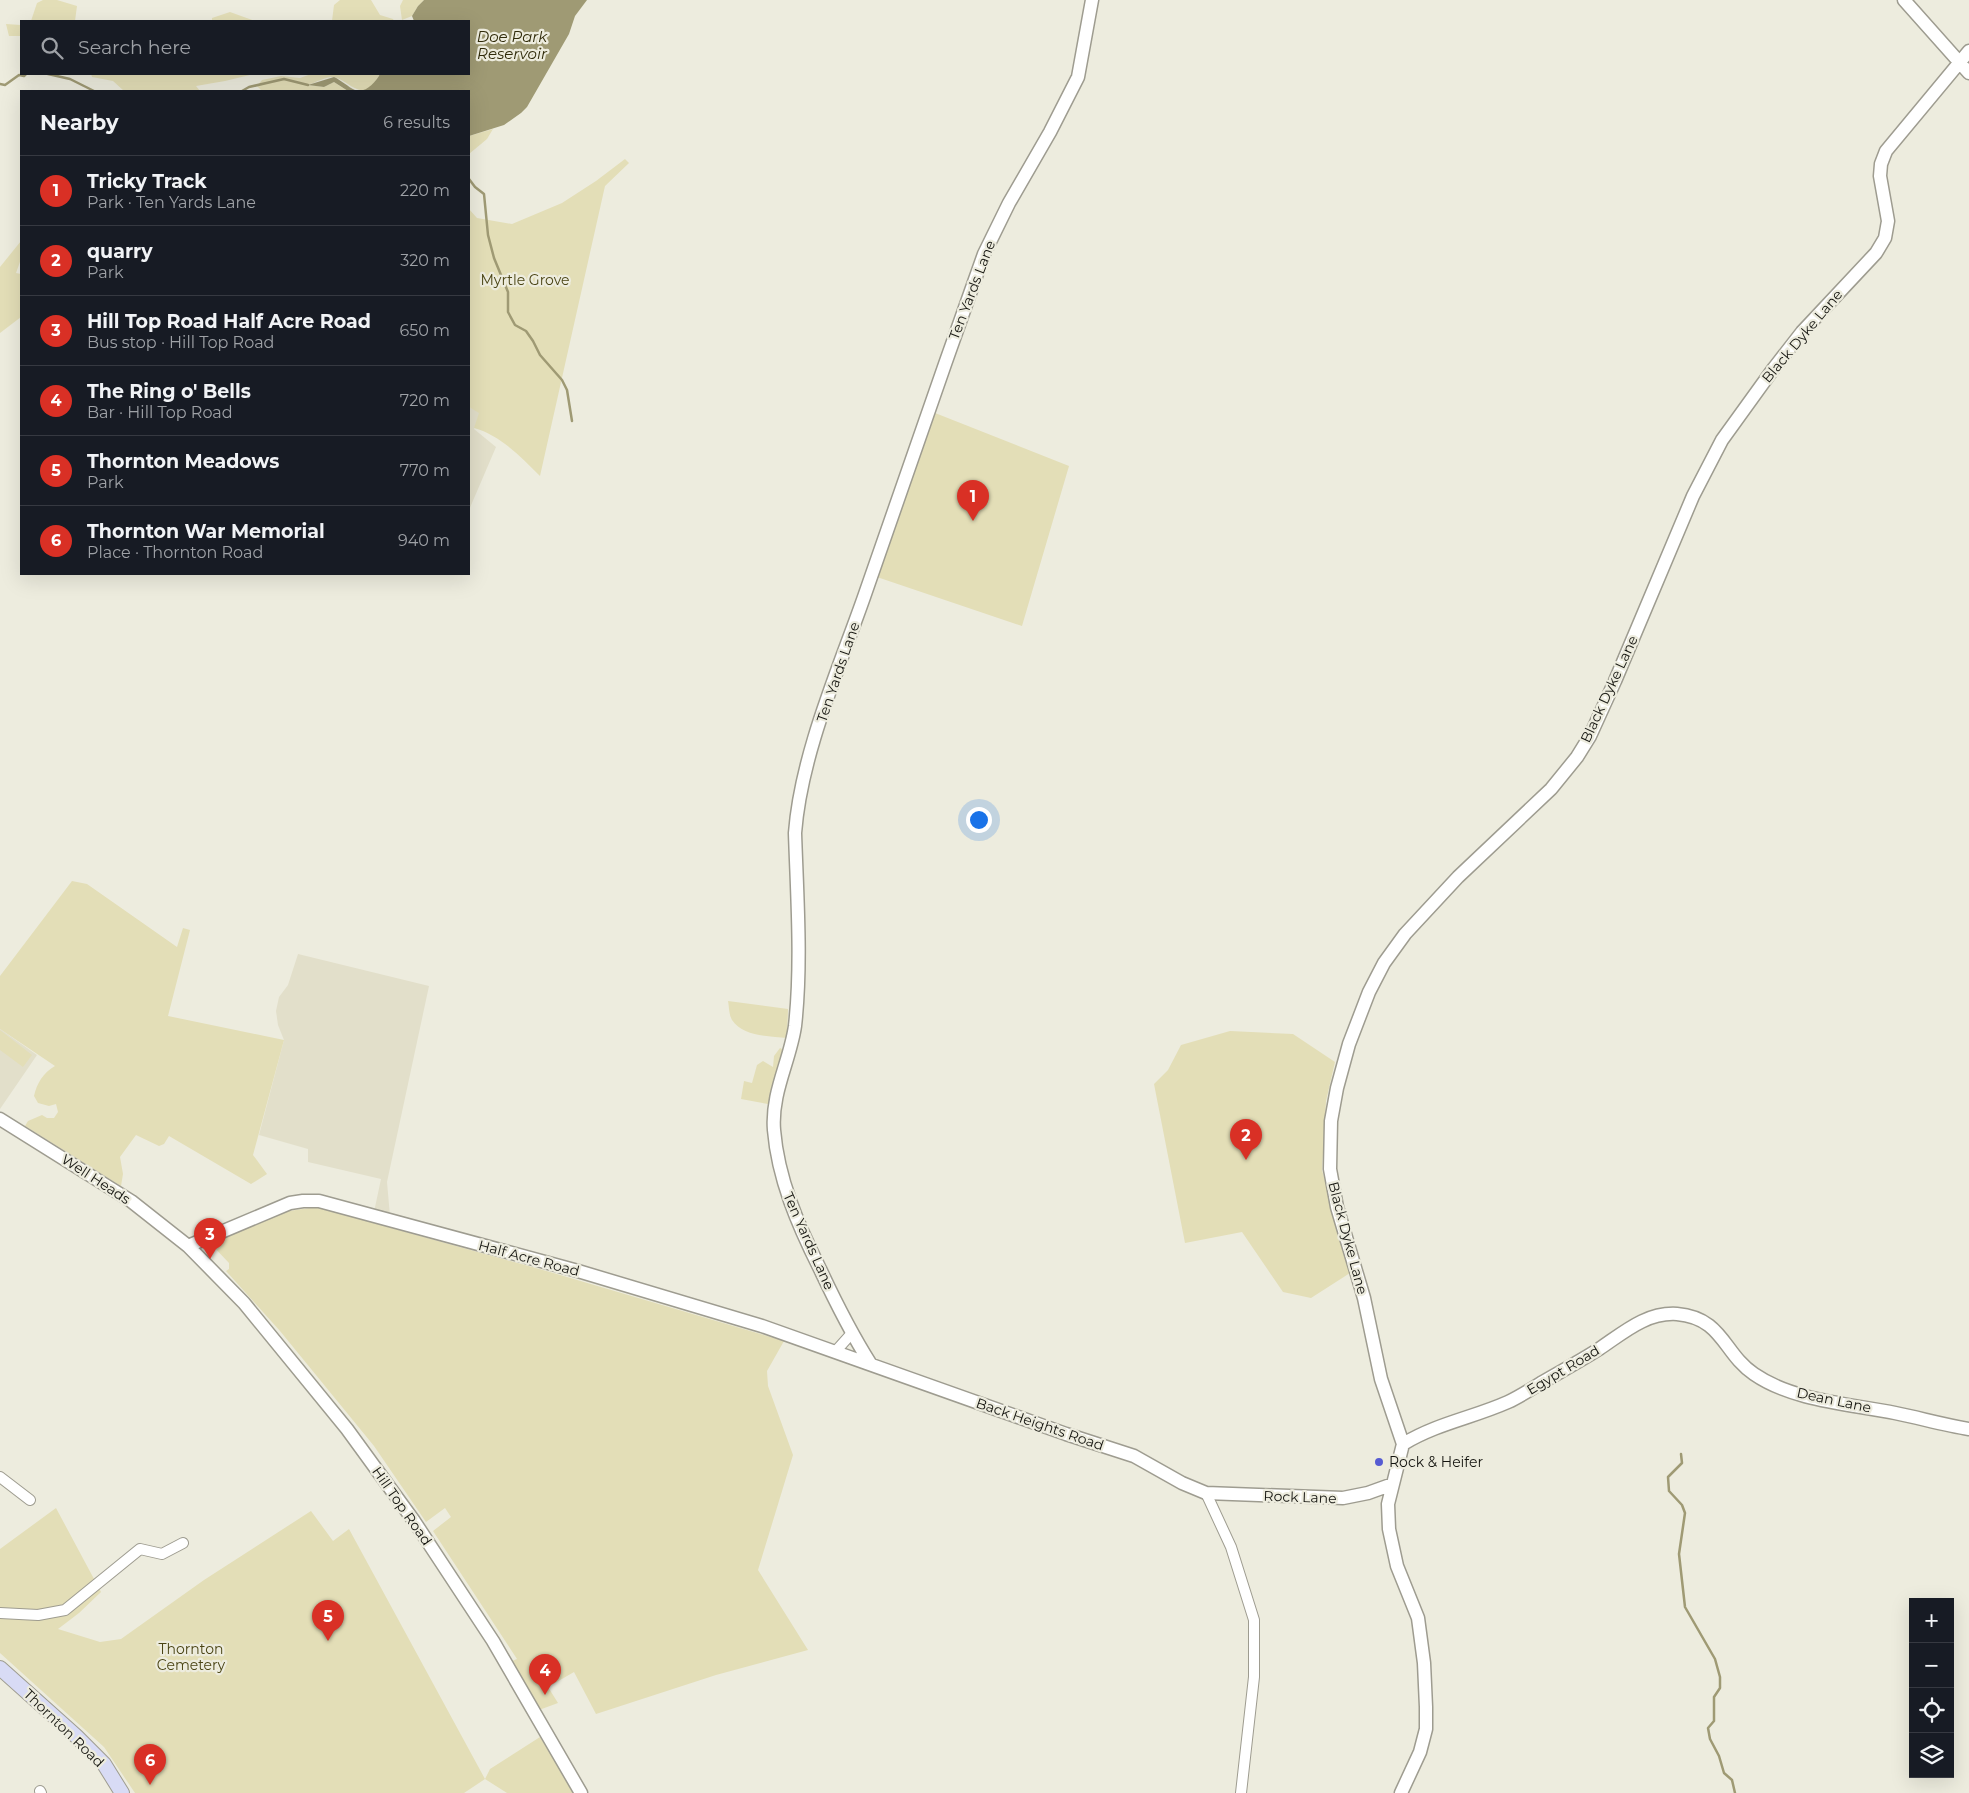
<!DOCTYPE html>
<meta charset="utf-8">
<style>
body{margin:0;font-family:Montserrat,sans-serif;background:#20242c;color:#f1f3f6}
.controls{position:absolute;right:15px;bottom:15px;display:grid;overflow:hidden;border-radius:0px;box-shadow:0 5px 20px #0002}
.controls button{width:45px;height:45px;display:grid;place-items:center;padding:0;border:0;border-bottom:1px solid #363941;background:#171b24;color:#f1f3f6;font:25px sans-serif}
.you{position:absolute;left:978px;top:819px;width:18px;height:18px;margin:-12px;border:4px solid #fff;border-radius:50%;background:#1a73e8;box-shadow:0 0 0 8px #1a73e833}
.badge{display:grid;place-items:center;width:32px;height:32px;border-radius:50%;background:#d93025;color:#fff;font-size:16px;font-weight:700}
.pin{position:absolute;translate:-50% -41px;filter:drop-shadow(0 1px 2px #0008)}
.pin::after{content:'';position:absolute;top:26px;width:18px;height:15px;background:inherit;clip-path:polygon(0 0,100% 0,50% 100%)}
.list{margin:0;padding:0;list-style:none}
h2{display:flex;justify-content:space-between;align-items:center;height:65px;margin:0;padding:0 20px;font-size:21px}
h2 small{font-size:16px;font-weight:400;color:#9ea1a6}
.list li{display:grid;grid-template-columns:32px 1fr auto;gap:15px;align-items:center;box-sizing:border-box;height:70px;padding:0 20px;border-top:1px solid #363941}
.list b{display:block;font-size:19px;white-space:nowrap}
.list p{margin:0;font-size:16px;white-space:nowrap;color:#9ea1a6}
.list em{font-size:16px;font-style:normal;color:#9ea1a6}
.icon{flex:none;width:28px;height:28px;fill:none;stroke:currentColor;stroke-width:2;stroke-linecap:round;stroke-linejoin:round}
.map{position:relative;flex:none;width:1969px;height:1793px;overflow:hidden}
.search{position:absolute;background:#171b24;box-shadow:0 5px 20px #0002;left:20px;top:20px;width:450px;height:55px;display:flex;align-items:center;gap:12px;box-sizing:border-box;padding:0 18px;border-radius:0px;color:#9ea1a6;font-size:19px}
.panel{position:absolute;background:#171b24;box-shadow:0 5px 20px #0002;left:20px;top:90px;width:450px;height:485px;border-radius:0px}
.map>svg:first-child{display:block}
.built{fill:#e2dfca}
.green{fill:#e3deb7}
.water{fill:#9f9a74}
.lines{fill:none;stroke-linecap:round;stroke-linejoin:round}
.stream{stroke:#9f9a74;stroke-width:2.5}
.minor-casing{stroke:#9e9c90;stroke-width:12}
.tertiary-casing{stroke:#9e9c90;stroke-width:15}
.secondary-casing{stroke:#9e9c90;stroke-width:16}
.minor{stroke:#fff;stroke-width:10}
.tertiary{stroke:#fff;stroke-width:12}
.secondary{stroke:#d8dbf5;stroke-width:14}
.poi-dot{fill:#565bd2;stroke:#edecde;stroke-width:2}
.labels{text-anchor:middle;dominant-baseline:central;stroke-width:4.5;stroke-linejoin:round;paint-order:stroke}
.park-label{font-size:14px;fill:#4a4414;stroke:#edecde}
.street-label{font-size:14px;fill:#14140f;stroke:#edecde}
.poi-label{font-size:14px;fill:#14140f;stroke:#edecde;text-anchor:start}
.water-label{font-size:15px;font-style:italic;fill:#302b0a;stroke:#edecde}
</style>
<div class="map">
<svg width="1969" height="1793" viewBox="0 0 1969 1793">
<rect width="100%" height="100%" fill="#edecde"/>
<path class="built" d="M469,407L480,412L474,429L496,447L469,510Z
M298,954L429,986L387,1182L390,1216L374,1212L381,1179L308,1162V1149L259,1135L284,1040L278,1025L276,1011L279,997L288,985Z
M0,1029L37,1055L0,1109Z"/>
<path class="green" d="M43,0H57L77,6L75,21H31L37,3Z
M340,0H371L380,15L393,19L394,21H332L334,5Z
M403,0H424L418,6L412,16L402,20L400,6Z
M230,12L255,21H212V18Z
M6,24L21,25V36H9Z
M91,74H254L225,81L196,86L200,91H124L113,81L92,77Z
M311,74H380C363,109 349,77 331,77C327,77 313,83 309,85L324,87L334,82L348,91H262L257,86L262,80L281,76L300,78Z
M493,129L487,139L469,154V136Z
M625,159L629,163L605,186L540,476C521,457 500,435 474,428L479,413L469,407V209L477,218L512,224L562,203L596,181Z
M21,241V259L16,273L21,274V317L0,333V267Z
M930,411L1069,466L1022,626L874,576Z
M72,881L87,884L177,947L183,928L190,930L168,1016L284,1040L253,1155L267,1174L251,1184L169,1136L164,1144L159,1146L136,1135L120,1157L123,1174L121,1186L25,1126L28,1121L42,1115L47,1118H54L58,1112L56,1104L49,1106L38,1103L34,1096C37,1083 43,1073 55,1066L0,1029V976Z
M728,1001L788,1009L787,1038C770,1036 743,1037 732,1020C729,1015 729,1006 728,1001Z
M0,1030L32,1055L23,1067L0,1050Z
M1230,1031L1293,1034L1335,1062L1326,1101L1322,1170L1350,1273L1311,1298L1283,1292L1242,1232L1185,1243L1154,1084L1168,1070L1181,1045Z
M780,1048L786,1051L768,1104L741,1099L744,1081L752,1083L757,1065L763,1061L773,1067L774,1056Z
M316,1207L550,1272L784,1341L767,1371L768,1386L793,1455L758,1570L808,1650L716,1675L596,1714L574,1672L548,1687L558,1703L539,1710L512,1661L517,1659L433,1531L451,1517L445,1508L426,1522L374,1446L280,1331L226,1271L229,1269V1263L210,1243L289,1211Z
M56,1508L101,1592L79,1613L58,1629L100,1642L121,1639L204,1580L311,1511L333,1541L349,1529L485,1779L490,1769L540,1737L574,1793H507L485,1779L464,1793H135L104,1747L0,1653V1549Z"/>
<path class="water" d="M424,0H587L575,16L569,34L527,107L521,113L504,125L469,136V91H348L334,82L324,87L308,85L334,77C341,80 348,87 355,90C365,94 376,82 380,74H469V21H414L412,16L418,6Z"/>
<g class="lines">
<path class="stream" d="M48,74L70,79L94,91
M0,84L5,85L19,75L24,76L26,74
M242,91L249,87L284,79L308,85
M469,179L475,187L484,194L488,235L494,258L508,292V312L515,325L526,331L533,341L540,355L562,380L567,390L572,421
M1681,1454L1682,1463L1668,1477L1669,1491L1682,1505L1685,1513L1679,1554L1685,1607L1715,1659L1720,1677V1688L1714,1697V1721L1708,1728L1710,1739L1719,1756L1724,1773L1732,1780L1735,1793"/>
<g class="minor-casing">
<path id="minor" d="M835,1352L852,1333
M0,1477L30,1500
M1206,1493L1231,1547L1254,1620V1677L1241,1793
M0,1613L38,1615L65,1610L140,1549L162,1554L183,1543
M40,1791L41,1793"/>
</g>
<g class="tertiary-casing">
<path id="tertiary" d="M1904,0L1969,73
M0,1119L131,1201L188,1246L244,1303L347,1429L414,1521L493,1641L581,1793
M188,1246L290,1203L303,1201H319L578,1271L762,1326L1066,1434L1134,1456L1182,1483L1206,1493L1343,1498L1368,1493L1393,1484
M870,1363C851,1333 835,1301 820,1269C798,1225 778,1179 774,1130C771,1093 790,1061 795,1026C802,964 797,895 795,833C801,755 838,671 864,597C904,483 943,368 984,254L1009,203L1050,132L1078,77L1092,0
M1403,1444L1381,1379L1364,1298L1337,1207L1330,1169L1331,1121L1337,1088L1349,1044L1369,992L1384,963L1405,934L1458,877L1551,789L1577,757L1590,736L1615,681L1693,496L1722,440L1774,368L1802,332L1876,253L1885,238L1888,221L1880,176L1881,164L1886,151L1969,51
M1403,1444C1438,1423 1472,1418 1508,1402C1519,1397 1530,1390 1541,1383C1560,1372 1580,1361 1599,1349C1623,1333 1646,1312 1677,1314C1723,1318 1723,1353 1754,1374C1793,1401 1851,1404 1895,1413C1920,1418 1944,1425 1969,1429
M1401,1793L1420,1752L1426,1729V1707L1424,1663L1418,1618L1397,1566L1389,1529L1388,1504L1403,1444"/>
</g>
<g class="secondary-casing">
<path id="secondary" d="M0,1668L76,1736L104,1764L122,1793"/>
</g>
<use href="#minor" class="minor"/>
<use href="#tertiary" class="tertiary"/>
<use href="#secondary" class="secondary"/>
</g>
<circle class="poi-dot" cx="1379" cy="1462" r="5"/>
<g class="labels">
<g class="park-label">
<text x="525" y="280">Myrtle Grove</text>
<text x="191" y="1649">Thornton<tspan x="191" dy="16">Cemetery</tspan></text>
</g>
<g class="street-label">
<text transform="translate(972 290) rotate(-69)">Ten Yards Lane</text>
<text transform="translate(1802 336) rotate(-50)">Black Dyke Lane</text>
<text transform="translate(838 672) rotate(-71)">Ten Yards Lane</text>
<text transform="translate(1609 689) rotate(-65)">Black Dyke Lane</text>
<text transform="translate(96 1179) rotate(33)">Well Heads</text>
<text transform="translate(1348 1238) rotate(75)">Black Dyke Lane</text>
<text transform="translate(809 1241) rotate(66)">Ten Yards Lane</text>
<text transform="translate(529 1258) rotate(15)">Half Acre Road</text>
<text transform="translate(1563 1370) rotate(-31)">Egypt Road</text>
<text transform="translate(1834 1400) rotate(12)">Dean Lane</text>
<text transform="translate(1040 1424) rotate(19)">Back Heights Road</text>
<text transform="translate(1300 1497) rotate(2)">Rock Lane</text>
<text transform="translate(402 1506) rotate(55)">Hill Top Road</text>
<text transform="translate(64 1728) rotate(44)">Thornton Road</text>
</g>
<g class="poi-label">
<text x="1389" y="1462">Rock &amp; Heifer</text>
</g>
<g class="water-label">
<text x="512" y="36">Doe Park<tspan x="512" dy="17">Reservoir</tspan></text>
</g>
</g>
</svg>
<div class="controls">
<button>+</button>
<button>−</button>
<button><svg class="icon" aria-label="locate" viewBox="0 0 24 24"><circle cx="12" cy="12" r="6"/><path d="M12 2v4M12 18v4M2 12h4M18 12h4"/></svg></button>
<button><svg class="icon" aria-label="layers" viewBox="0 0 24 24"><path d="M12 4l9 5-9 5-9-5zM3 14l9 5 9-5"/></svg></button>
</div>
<div class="you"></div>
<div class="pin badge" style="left:973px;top:521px">1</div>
<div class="pin badge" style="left:1246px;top:1160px">2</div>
<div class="pin badge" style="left:210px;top:1259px">3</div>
<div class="pin badge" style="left:545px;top:1695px">4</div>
<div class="pin badge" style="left:328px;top:1641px">5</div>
<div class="pin badge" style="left:150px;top:1785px">6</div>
<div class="search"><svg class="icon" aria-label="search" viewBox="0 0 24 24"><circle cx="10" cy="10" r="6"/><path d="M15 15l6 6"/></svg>Search here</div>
<section class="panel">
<h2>Nearby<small>6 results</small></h2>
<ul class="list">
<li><span class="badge">1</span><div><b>Tricky Track</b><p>Park · Ten Yards Lane</p></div><em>220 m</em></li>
<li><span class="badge">2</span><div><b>quarry</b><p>Park</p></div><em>320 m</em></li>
<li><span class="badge">3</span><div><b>Hill Top Road Half Acre Road</b><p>Bus stop · Hill Top Road</p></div><em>650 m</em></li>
<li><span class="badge">4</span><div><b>The Ring o' Bells</b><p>Bar · Hill Top Road</p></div><em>720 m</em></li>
<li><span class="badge">5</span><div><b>Thornton Meadows</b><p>Park</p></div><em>770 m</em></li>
<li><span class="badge">6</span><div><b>Thornton War Memorial</b><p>Place · Thornton Road</p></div><em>940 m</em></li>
</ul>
</section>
</div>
